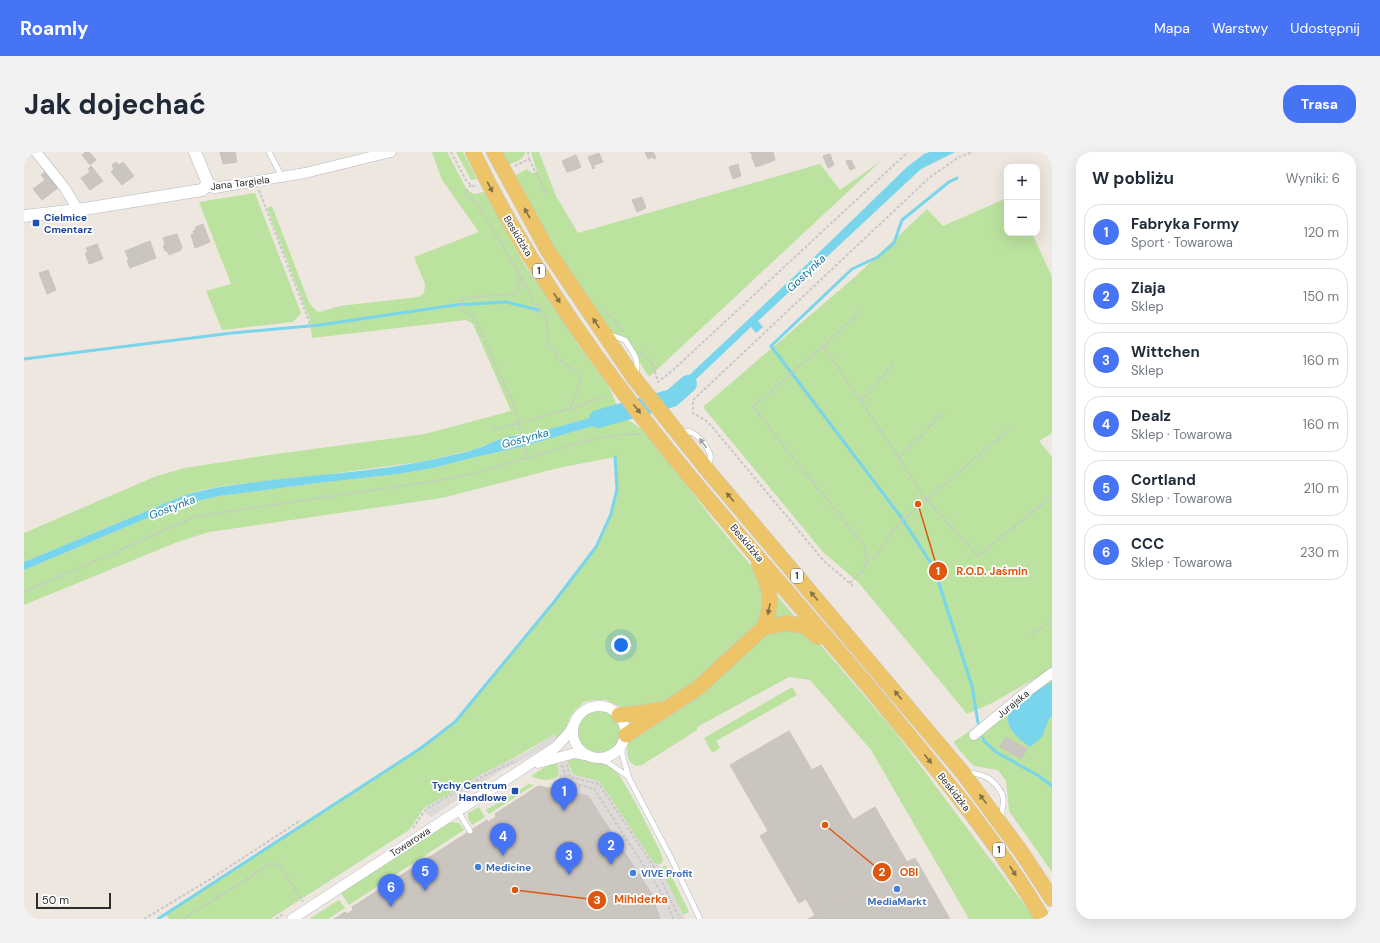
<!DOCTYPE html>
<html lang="pl">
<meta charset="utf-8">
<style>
body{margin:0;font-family:"DM Sans",sans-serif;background:#f2f2f3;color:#1f2937}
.controls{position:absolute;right:12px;top:12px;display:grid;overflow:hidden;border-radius:8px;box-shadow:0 4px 16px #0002}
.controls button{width:36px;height:36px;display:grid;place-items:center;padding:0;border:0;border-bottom:1px solid #e0e1e3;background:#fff;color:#1f2937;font:20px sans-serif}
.scale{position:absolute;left:12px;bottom:10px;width:75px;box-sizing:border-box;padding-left:4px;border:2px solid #2d2d2d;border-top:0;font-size:11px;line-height:14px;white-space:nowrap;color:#2d2d2d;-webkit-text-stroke:3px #fff;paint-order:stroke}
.you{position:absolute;left:597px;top:493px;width:14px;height:14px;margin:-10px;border:3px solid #fff;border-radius:50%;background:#1a73e8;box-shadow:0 0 0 6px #1a73e833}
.badge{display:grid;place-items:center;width:26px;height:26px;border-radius:50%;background:#4774f4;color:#fff;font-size:13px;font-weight:700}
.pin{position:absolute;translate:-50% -33px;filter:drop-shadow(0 1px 2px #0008)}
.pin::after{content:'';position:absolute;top:21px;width:14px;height:12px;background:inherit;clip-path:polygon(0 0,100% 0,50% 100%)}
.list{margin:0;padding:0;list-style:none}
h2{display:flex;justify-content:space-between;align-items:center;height:52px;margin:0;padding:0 16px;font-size:17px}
h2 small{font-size:13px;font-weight:400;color:#747a83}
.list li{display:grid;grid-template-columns:26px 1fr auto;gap:12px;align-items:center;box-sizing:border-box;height:56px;margin:0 8px 8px;padding:0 8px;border:1px solid #e0e1e3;border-radius:16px}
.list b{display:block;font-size:15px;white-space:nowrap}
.list p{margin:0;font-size:13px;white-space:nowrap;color:#747a83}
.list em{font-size:13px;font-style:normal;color:#747a83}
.map{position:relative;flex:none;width:1028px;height:767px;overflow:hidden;border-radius:16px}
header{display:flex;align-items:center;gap:24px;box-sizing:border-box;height:56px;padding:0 20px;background:#4774f4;color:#fff}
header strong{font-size:19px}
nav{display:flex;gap:22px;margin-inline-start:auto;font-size:14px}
.intro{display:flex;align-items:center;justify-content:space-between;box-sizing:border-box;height:96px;padding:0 24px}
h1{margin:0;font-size:28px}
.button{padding:10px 18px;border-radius:16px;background:#4774f4;color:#fff;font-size:14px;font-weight:700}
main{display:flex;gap:24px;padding:0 24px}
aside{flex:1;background:#fff;border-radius:16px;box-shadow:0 4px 16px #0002}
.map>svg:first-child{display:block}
.green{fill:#bbe29f}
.plaza{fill:#dedad7}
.water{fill:#78d5eb}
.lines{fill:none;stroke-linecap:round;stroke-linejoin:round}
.stream{stroke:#78d5eb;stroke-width:3}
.river{stroke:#78d5eb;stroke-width:18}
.building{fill:#cac5be;stroke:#cac3ba}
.service-casing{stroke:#b3b7c0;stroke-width:6}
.minor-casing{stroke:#b3b7c0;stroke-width:11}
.tertiary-casing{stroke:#b3b7c0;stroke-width:13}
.primary-casing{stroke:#c8c8c8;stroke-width:16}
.path{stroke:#c8c8c8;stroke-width:2;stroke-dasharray:3 2;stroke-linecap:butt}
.service{stroke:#fff;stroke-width:5}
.minor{stroke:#fff;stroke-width:10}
.tertiary{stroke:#fff;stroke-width:12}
.primary{stroke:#edc467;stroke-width:15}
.oneway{fill:#837147}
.oneway2{fill:#a0a0a0}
.transit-dot{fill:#1a4fb4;stroke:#fff;stroke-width:1.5}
.shop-dot{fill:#3f7fe0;stroke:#fff;stroke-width:1.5}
.labels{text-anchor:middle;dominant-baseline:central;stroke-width:3.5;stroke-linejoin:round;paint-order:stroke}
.shield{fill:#fff;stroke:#6c6c6c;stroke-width:1}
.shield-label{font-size:9px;font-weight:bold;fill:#2d2d2d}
.street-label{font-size:10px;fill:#2d2d2d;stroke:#fff}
.transit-label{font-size:10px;font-weight:bold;fill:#164399;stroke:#fff;text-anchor:start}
.shop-label{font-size:10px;font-weight:bold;fill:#366cbe;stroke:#fff;text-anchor:start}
.water-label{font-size:11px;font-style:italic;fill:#12769c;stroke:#fff}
.leader{fill:none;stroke:#df570e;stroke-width:1.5}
.callout-dot{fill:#df570e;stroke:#fff;stroke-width:1.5}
.mark-label{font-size:12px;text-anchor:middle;font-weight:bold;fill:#fff}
.callout-label{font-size:11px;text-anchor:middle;font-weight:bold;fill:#df570e;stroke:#fff;stroke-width:3.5;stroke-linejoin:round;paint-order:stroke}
</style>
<header>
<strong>Roamly</strong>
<nav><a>Mapa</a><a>Warstwy</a><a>Udostępnij</a></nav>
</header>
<div class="intro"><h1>Jak dojechać</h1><a class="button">Trasa</a></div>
<main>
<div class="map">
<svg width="1028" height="767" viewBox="0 0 1028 767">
<rect width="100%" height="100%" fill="#eee7e0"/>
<path class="green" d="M408,0H423L443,38L450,42L460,40L501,113L555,194L585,235L595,258L504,283L494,282L448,298L402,309L300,323L205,333L178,338L159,344L0,410V381L130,325L160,316L252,302L401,282L487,259L449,172L442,168L288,186L286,168L243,56L248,54L284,148C287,153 289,157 295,160L316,154L395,145L400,141L401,132L390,105L455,80L418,28Z
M432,0H439L453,27L447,28Z
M477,0H501C500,8 491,10 484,13Z
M507,0H515L532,44L554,81L796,12L816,38L857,9L625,225L599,184L588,181L549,125L511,62L490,24L503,17L508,21L513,20Z
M231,41L277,161L269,170L198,178L182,139L207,132L175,50Z
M983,46V81H1008L1028,125V281L1015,289L1028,305V517L968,551L943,562L835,431L799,400L679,255L833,123L903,57L919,74Z
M600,265L616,276L618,275L690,369L735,423L743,443L736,470L679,526L650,546L643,547L624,554L601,557L582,548H569L560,550L553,556L546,565L541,579L534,587L530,583L400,656L385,678L246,767H145L142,762L397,596L431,570L507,477L572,395L587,362L593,337L591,305L534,316L418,346L185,380L151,391L0,453V418L152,354L195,344L294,331L374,322L409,316L456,304L497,295Z
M751,441L772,466L745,470Z
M767,475L795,491L872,581L1006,760L1010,767H945L847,598L786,528L765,525L673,575V578L618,613L612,614C601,610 602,596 606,587L744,480Z
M1028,526V720L985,659L982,629L974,618L950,614L944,608L929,590Z
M768,535L773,543L692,589L696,596L688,601L680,586Z
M553 580a22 22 0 1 1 44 0a22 22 0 1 1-44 0Z
M555,606L571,611L581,612L588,616L596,624L614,655L637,701L639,708L638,711L633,713L629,710L575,629L556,625L548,621L543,607Z
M533,610L535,623C526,630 518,629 507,624L521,615Z
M505,632L510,633L465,662L462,658Z
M455,655L461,665L448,673L444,666V661Z
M427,670L435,671L440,678L325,753L317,741Z
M642,713L665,760L659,763L636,716Z
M315,748L321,756L304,767H285Z"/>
<path class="plaza" d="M531,582L534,587L510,602L473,621L407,665L401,661L402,656L457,622L506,598Z
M543,607L546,619L550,623L575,629L629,710L635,713L661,767H636L564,644L537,638L533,610Z"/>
<path class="water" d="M906,0H931L897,17L734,169L739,175L732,181L727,175L647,251L643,244L780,115L883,15L900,2Z
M595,258L600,265L497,295L456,304L409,316L374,322L294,331L195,344L152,354L0,418V410L159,344C191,334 224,331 258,327C315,321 373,317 429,303C439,301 448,298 458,295C473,288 487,282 504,283Z
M1028,530V564L1025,567L1018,585L1006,595C996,589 979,574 985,561C990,552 1019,535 1028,530Z"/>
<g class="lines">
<path class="stream" d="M933,26L925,30L878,68L870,91L854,105L828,117L747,194L877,365L910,416L948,534L954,571
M0,207L208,181L296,173L431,153L482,150L515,158
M959,586V588L972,600L1015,624L1028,634
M134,767L397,596L431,570L530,450L572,395L587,362L593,337L591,305"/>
<path class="river" d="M574,267L648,246L664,232"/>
</g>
<path class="building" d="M62,0H65L72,8L66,13L58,3Z
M196,0H211L213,10L199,12Z
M621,0H629L632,6L630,7L629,5L624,7Z
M726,0H742L746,10L732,15L728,6V3Z
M742,0H750H749L751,8L746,10Z
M575,1L579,10L570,13L571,16L569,17L564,5Z
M806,2L810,13L804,16L799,4Z
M552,3L557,15L550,18L545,6Z
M545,6L550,18L543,20L538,9Z
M827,8L831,16L826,18L822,9Z
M92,10L95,13L99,10L110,24L98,33L87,20L90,17L88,13Z
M714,12L717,24L709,27L705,15Z
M67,14L79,29L66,38L57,26L66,20L64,17Z
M23,18L35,35L18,48L9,37L21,28L17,23Z
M618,45L622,56L613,60L608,48Z
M179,72L186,90L171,96L167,83L170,81L169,79L172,77L171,75Z
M153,82L158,95L157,98L145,103L143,99H141L139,94L141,92L139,86Z
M126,89L132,106L106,116L103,109L105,108L101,99Z
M73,92L79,107L65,112L61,101L64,100L62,96Z
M24,118L32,138L23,142L15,121Z
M765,579L788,618L797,613L829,668L851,655L883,710L791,763L782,747L775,751L736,684L744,679L706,613Z
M982,585L1003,597L997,607L976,595Z
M514,634L564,644L627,741L636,767H310L321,760L323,762L329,758L328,755L463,668L464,670L472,665L471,662Z
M891,706L926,767H784L883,710Z"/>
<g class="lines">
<g class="service-casing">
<path id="service" d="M245,0L258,25
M585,186L590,184L601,188C609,200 617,209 611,224
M656,280C667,277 673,283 680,291C682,295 685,298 686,302C687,306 686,310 685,315
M599,593L598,602L605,626L648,708L676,767
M569,606L583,610L605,625
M942,621C958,621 970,626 978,642C981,648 978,660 976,667
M434,659L446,679"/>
</g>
<g class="minor-casing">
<path id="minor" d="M12,0L40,35L54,58
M182,34L191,36L281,21L367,0
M549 580a26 26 0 1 1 52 0a26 26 0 1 1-52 0Z
M950,583L996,545L1028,521
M514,611L551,601L561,603
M268,767L532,595L544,582L550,572"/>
</g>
<g class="tertiary-casing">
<path id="tertiary" d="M0,64L54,58L178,38L182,34L183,29L171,0"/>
</g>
<g class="primary-casing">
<path id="primary" d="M449,0C546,203 705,369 849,540C909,613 971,685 1019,767
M470,0L524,99L610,226L685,320L939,621L998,701L1028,747
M739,476L763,471L780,474L794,485
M595,563L618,561L636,557
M602,583L674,536L739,476C750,450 747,438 735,413"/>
</g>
<path class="path" d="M427,0L443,30L451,35L453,34
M505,7L523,43
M491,14L505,7L504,0
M447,33L441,41L445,45L453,51L497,125L491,142L437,146L438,158L449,164L458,180L472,214L490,253L503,306C540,296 578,281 616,282
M235,38L285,169L286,176
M497,125L506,141L509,149L522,166L525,195L531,199L534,206L554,222L557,228L552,244L545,257
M581,159L599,179
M799,194L838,159
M617,199L629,213L634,230L648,219L884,0
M837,249L869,212
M469,278L545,257L582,244
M875,306L921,259
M954,404L1028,344
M843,409L851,405L877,369L988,275
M826,431C841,416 844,416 841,395L729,255L799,194L837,249L902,347L955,405
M829,434L800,409L684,270L669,261V248L905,26L935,5L949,0
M0,440L65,412L168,366L180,363L411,329L452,321L503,306
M1008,483L1028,466
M543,612L546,625L575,632L632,718L656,767
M538,613L543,630L570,637L640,745L650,767
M389,676L402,657L460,624L489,610
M120,767L185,728L277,668
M158,767L209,736L247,711L256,714L279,750
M252,767L259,762"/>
<use href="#service" class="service"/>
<use href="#minor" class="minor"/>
<use href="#tertiary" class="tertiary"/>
<use href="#primary" class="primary"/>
</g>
<defs><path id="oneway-solid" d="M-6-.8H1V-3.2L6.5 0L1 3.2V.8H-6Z"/></defs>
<g class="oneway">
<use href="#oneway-solid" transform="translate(466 35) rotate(62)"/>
<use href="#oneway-solid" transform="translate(503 61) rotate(-119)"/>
<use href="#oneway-solid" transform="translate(533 146) rotate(57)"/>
<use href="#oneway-solid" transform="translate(572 171) rotate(-124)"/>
<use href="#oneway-solid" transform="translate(613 257) rotate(52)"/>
<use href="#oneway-solid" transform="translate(706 345) rotate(-130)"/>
<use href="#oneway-solid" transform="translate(790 444) rotate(-130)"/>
<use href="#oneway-solid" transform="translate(745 457) rotate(101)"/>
<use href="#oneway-solid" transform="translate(874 543) rotate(-130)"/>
<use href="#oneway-solid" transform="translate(904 607) rotate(51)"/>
<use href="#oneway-solid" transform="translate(959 647) rotate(-127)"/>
<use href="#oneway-solid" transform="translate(989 719) rotate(57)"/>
</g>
<use class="oneway2" href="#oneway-solid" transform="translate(679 291) rotate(-127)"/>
<g class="transit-dot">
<rect x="8" y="67" width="8" height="8" rx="2"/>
<rect x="487" y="635" width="8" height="8" rx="2"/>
</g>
<g class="shop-dot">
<circle cx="454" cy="715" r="4"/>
<circle cx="609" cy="721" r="4"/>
<circle cx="873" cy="737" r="4"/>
</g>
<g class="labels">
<g class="shield">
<rect x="509" y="112" width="12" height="14" rx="3"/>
<rect x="767" y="417" width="12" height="14" rx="3"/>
<rect x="969" y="691" width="12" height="14" rx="3"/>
</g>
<g class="shield-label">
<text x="515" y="119">1</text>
<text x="773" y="424">1</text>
<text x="975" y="698">1</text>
</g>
<g class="street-label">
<text transform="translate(216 31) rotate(-7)">Jana Targiela</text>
<text transform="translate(494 84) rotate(59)">Beskidzka</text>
<text transform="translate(723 391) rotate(50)">Beskidzka</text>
<text transform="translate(989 552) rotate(-39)">Jurajska</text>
<text transform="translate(930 640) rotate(52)">Beskidzka</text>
<text transform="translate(386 690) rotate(-33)">Towarowa</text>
</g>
<g class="transit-label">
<text x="20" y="65">Cielmice<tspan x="20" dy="12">Cmentarz</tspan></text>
<text x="483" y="633" text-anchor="end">Tychy Centrum<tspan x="483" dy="12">Handlowe</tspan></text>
</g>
<g class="shop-label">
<text x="462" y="715">Medicine</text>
<text x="617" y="721">VIVE Profit</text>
<text x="873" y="749" text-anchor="middle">MediaMarkt</text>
</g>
<g class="water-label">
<text transform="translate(782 121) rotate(-43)">Gostynka</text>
<text transform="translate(501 286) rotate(-15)">Gostynka</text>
<text transform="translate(148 355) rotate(-21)">Gostynka</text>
</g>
</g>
<path class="leader" d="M894 352L914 419M801 673L858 720M491 738L573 748"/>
<g class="callout-dot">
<circle cx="894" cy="352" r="4"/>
<circle cx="801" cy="673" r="4"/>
<circle cx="491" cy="738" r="4"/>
<circle cx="914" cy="419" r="10"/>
<circle cx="858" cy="720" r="10"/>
<circle cx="573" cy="748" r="10"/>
</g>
<g class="mark-label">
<text x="914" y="423">1</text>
<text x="858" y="724">2</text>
<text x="573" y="752">3</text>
</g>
<g class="callout-label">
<text x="968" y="423">R.O.D. Jaśmin</text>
<text x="885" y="724">OBI</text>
<text x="617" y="751">Mihiderka</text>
</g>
</svg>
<div class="controls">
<button>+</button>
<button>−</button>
</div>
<div class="scale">50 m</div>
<div class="you"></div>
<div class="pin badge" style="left:540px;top:659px">1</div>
<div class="pin badge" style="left:587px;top:713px">2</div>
<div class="pin badge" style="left:545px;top:723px">3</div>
<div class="pin badge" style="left:479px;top:704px">4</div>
<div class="pin badge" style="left:401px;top:739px">5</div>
<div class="pin badge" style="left:367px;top:755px">6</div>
</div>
<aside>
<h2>W pobliżu<small>Wyniki: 6</small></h2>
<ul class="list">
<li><span class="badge">1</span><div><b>Fabryka Formy</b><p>Sport · Towarowa</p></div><em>120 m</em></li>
<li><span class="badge">2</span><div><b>Ziaja</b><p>Sklep</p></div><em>150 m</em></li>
<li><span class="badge">3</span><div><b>Wittchen</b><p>Sklep</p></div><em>160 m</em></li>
<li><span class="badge">4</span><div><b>Dealz</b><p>Sklep · Towarowa</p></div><em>160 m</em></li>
<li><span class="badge">5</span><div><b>Cortland</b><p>Sklep · Towarowa</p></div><em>210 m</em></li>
<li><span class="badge">6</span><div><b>CCC</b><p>Sklep · Towarowa</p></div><em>230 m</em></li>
</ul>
</aside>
</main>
